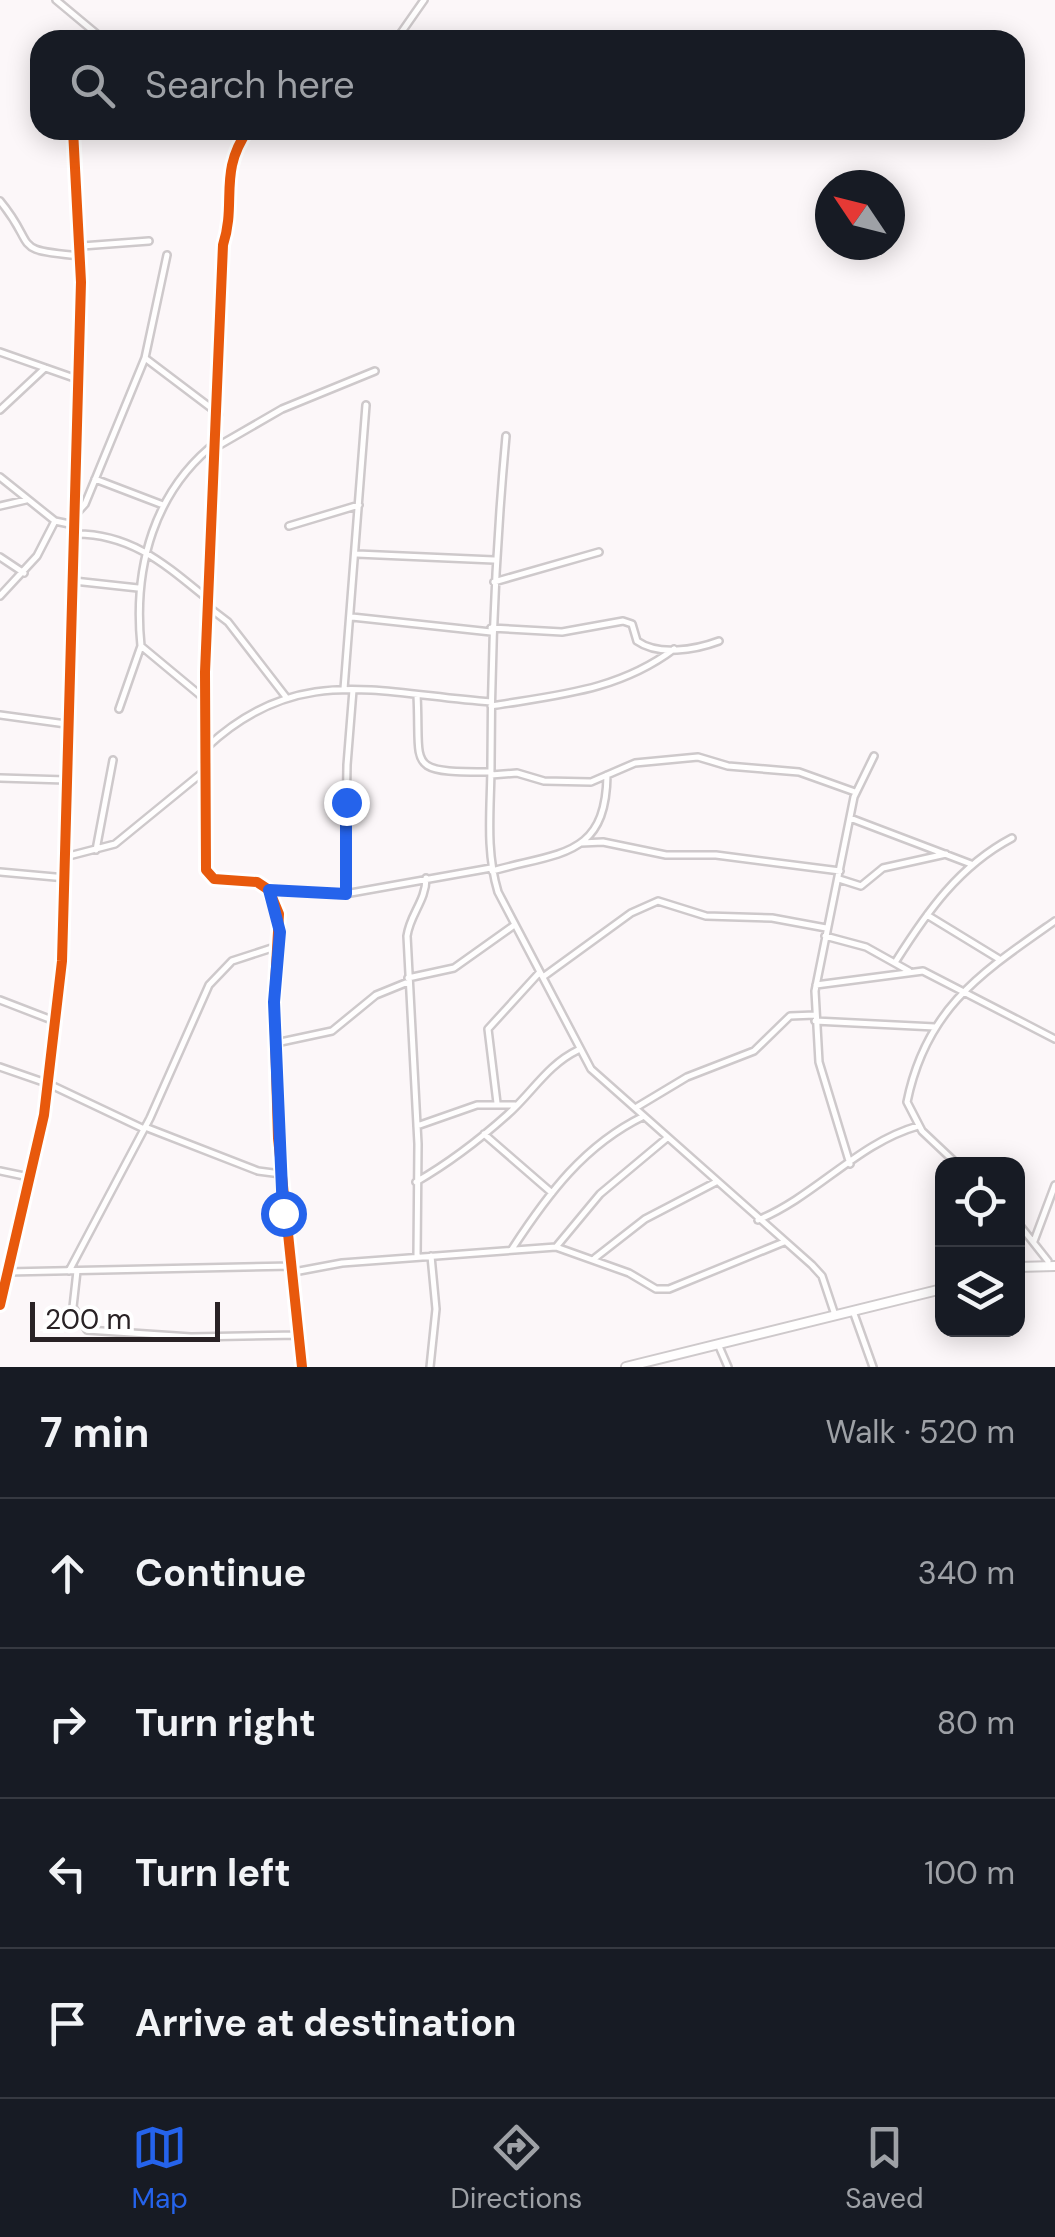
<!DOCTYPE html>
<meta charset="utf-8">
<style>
body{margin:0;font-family:"DM Sans",sans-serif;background:#242831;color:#f1f3f6}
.controls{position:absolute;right:30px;bottom:30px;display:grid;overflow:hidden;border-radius:20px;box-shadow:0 5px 25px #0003}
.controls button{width:90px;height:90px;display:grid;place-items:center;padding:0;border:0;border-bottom:2px solid #363941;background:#171b24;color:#f1f3f6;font:50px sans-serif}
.compass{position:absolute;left:815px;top:170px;width:90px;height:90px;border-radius:50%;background:#171b24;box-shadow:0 5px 25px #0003;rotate:305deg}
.scale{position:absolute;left:30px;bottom:25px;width:190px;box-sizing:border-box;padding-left:10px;border:5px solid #292225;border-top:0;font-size:28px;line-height:35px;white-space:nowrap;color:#292225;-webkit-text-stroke:8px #fff;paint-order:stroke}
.stop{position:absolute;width:30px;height:30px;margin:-22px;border:8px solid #2563eb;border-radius:50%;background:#fff}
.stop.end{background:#2563eb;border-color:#fff;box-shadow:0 2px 10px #0008}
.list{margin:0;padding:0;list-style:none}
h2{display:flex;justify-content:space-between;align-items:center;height:130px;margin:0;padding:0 40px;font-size:42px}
h2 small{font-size:32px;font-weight:400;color:#9ea1a6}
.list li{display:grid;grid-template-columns:65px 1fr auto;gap:30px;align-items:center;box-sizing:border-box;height:150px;padding:0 40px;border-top:2px solid #363941}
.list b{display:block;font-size:38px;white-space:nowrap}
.list em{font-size:32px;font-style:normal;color:#9ea1a6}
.icon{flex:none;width:55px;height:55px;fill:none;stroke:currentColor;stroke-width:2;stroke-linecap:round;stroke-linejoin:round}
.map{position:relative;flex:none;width:1055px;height:1367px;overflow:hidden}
.search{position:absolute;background:#171b24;box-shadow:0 5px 25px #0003;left:30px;right:30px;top:30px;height:110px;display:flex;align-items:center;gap:25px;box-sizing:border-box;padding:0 35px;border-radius:30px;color:#9ea1a6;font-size:38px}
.sheet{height:730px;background:#171b24}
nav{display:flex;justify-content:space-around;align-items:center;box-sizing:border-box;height:140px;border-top:2px solid #363941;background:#171b24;font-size:28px;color:#9ea1a6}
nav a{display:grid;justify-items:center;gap:5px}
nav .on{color:#2563eb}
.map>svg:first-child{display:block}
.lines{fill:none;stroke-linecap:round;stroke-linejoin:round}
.street-casing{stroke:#cec9cb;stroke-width:10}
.secondary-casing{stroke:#cec9cb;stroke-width:12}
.street{stroke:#fffefe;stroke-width:5}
.secondary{stroke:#fffefe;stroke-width:8}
.cycleway-casing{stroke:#fff;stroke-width:16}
.cycleway{stroke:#e8590c;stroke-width:10}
.route{stroke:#2563eb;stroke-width:12}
</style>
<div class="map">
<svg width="1055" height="1367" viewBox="0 0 1055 1367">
<rect width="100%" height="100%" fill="#fcf7f9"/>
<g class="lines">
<g class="street-casing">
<path id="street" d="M56,0L104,40
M396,40L424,0
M248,130C218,172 237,202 223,245L205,672L206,870L214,879L257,882L269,890L279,914L274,1002L278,1138L302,1367
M0,201C39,248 8,250 82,256
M82,246L149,241
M0,352L77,379
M145,358L219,414
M0,410L45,368
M506,436C496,545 491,653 491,763C491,807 485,849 498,892L591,1069L812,1265L822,1276L835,1315
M218,446L282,409L375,371
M0,477L55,521L74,525
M95,479L163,505
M0,506L26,500
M76,514L85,504L145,358L167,255
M289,526L359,505
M74,534C132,533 167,566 210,601
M357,554L494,560
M0,557L24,573
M74,581L138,588
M494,582L599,552
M0,596L37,556L55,521
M211,609L228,622L286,697
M352,617L491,632
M491,628L562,632L623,621L632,624L637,641C658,656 695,650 719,641
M344,689L366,405
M417,695C421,769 404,772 491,772
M206,700L141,646C133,567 154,490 218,441
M491,706C557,695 618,691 674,649
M119,709L141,646
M0,715L66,724
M207,747C298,662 379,694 491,702
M491,775L517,773L544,781L591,782L635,763L698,757L728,766L799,772L855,792
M0,778L66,780
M850,818L971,864
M581,843L603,842L666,855H716L840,871
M96,850L113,760
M65,857L115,844L208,768
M492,871C559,852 606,858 607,775
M0,872L66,878
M839,879L861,886L883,868L946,854
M269,890L345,894L491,868
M345,894L347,765L353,690
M927,915L999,959
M825,936L866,947L909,971
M896,961C927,912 959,866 1012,838
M543,977L631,913L658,901L706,916L772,918L826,928
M408,978L454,968L513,926
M816,985L923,971L1055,1039
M0,1000L57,1022
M815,1021L935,1027
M276,1043L332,1031L376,995L408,982
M0,1067L49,1084L144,1129
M497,1103L488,1029L539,973
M637,1107L687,1077L754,1051L790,1016L815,1015
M417,1126L477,1105H515
M145,1127L258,1171L281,1174
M484,1134L552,1193
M850,1164L819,1062L815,991L854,797L874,756
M957,1164L922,1131L907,1102C926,1008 981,973 1055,921
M0,1171L29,1177
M416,1182C449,1163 479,1140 507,1115C532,1093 547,1065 578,1050
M758,1220C816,1196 858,1143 918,1126
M1018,1223L1048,1261
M1034,1241L1055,1185
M556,1247L600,1194L667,1138
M512,1249C548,1194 584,1145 644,1116
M417,1257L418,1144L407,936C410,914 426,901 426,878
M595,1258L645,1219L716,1182
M69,1271L150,1118L209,985L232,961L278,946
M77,1271L73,1307L87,1330L191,1337L299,1335
M7,1272L293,1266
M294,1272L342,1263L556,1247L629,1273L656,1289H669L784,1242
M0,1305L44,1115L62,961L81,282L73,130
M853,1311L873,1367
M718,1344L728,1367
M430,1367L436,1309L431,1256"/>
</g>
<g class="secondary-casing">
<path id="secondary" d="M1018,1267L1055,1266
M626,1367L942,1289"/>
</g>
<use href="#street" class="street"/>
<use href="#secondary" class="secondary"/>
<g class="cycleway-casing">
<path id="cycleway" d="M248,130C218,172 237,202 223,245L205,672L206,870L214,879L257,882L269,890L279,914L274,1002L278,1138L302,1367
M0,1305L44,1115L62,961L81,282L73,130"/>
</g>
<use href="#cycleway" class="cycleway"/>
</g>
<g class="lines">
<path class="route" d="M283,1213L274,1002L280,932L269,890L346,894V802"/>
</g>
</svg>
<div class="controls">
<button><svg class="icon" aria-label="locate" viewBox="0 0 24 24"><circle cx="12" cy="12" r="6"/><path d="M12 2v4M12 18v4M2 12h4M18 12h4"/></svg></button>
<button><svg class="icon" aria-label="layers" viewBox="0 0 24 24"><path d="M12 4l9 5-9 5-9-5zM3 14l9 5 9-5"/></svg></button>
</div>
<svg class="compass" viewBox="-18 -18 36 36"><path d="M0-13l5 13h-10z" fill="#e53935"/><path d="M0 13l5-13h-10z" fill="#9ea1a6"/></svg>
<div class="scale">200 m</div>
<div class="stop" style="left:283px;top:1213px"></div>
<div class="stop end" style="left:346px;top:802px"></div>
<div class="search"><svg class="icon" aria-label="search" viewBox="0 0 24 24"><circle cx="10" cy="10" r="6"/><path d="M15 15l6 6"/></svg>Search here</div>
</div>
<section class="sheet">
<h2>7 min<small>Walk · 520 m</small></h2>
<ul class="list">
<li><svg class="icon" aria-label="ahead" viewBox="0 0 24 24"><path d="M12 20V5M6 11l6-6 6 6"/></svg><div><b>Continue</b></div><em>340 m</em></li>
<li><svg class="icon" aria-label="right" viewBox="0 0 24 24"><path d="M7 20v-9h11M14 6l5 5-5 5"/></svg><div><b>Turn right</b></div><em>80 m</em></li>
<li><svg class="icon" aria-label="left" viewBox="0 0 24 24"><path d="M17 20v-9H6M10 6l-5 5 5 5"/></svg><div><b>Turn left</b></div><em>100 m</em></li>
<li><svg class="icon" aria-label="arrive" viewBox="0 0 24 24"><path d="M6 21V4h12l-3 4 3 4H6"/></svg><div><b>Arrive at destination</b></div></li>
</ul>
</section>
<nav>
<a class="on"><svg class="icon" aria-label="map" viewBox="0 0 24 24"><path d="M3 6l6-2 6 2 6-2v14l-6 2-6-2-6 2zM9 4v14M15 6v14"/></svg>Map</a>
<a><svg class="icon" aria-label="directions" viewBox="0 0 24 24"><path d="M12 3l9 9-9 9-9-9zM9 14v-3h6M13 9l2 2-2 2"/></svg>Directions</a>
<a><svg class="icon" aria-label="saved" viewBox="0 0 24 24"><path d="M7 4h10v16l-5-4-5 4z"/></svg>Saved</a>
</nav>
